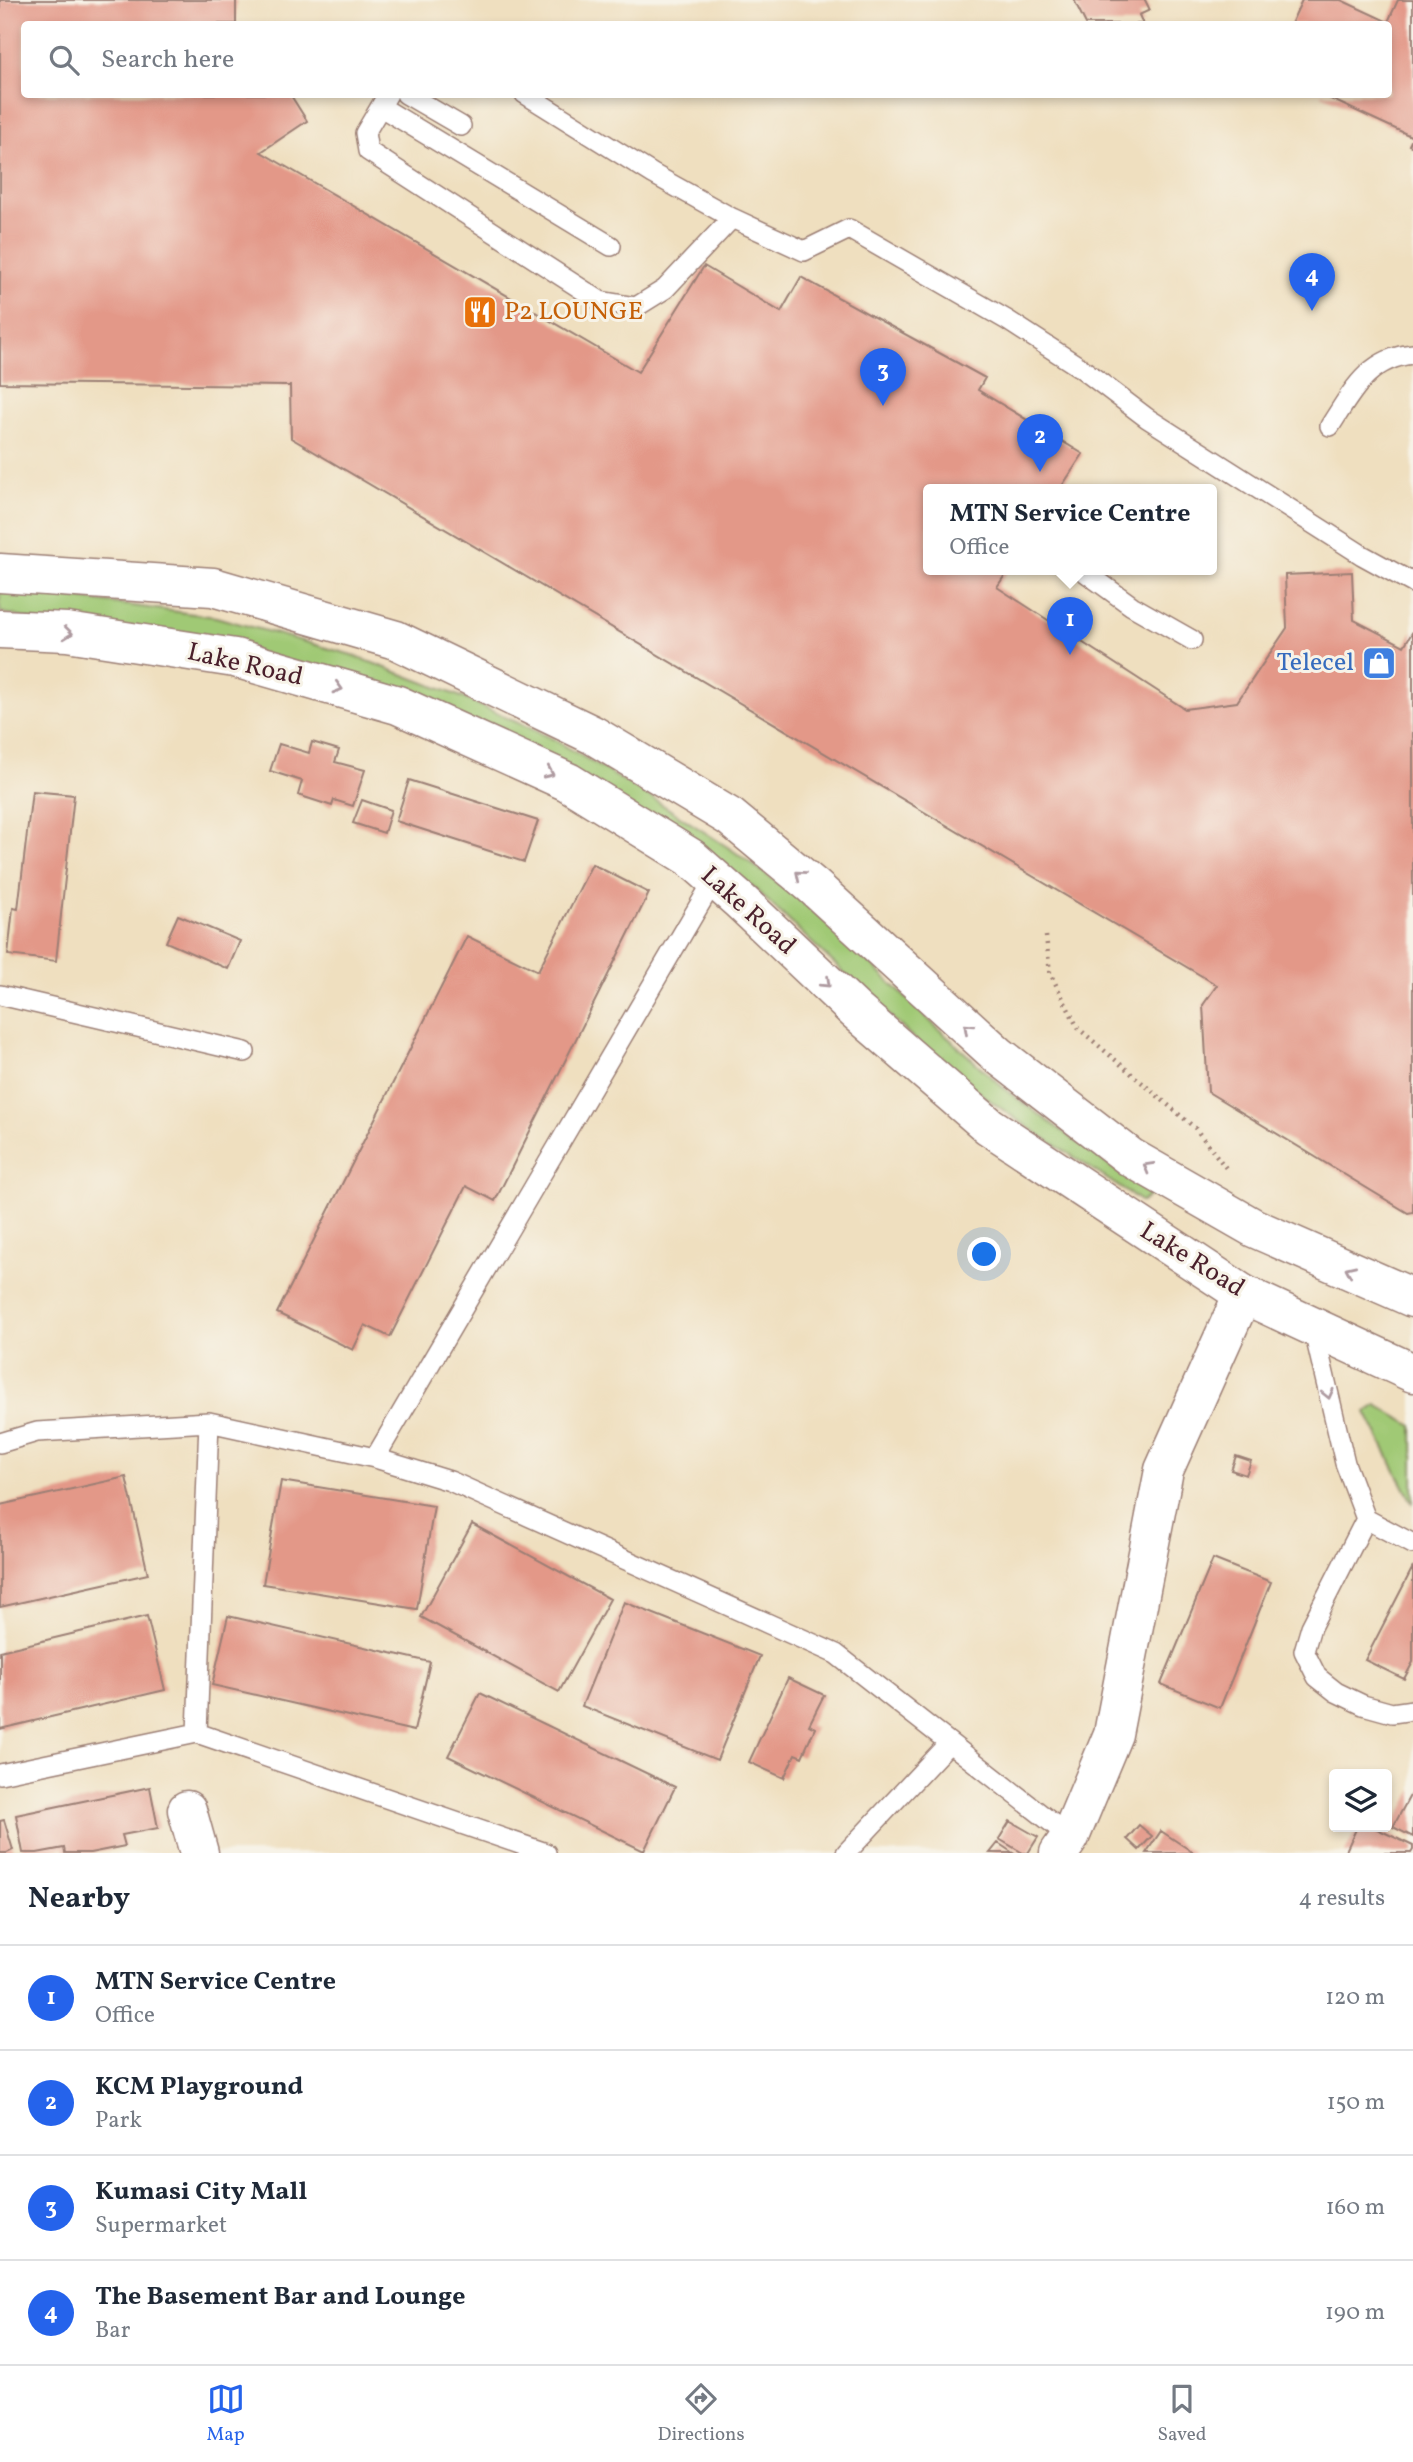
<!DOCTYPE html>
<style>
body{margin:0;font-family:Vollkorn,serif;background:#f2f2f3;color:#1f2937}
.controls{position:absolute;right:21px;bottom:21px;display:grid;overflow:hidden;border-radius:7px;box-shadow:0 4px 10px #0003}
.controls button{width:63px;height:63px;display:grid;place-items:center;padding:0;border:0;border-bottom:2px solid #e0e1e3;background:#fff;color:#1f2937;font:35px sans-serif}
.you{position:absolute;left:985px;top:1255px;width:24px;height:24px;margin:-18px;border:5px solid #fff;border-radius:50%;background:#1a73e8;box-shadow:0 0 0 10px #1a73e833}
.badge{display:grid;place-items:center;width:46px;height:46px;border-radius:50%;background:#2563eb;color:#fff;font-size:23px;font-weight:700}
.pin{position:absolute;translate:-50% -58px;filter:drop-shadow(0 2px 4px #0008)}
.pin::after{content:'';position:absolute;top:37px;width:24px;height:21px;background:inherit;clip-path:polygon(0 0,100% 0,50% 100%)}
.popup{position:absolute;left:923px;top:484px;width:294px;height:91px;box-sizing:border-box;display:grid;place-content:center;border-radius:7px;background:#fff;filter:drop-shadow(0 2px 5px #0005);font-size:23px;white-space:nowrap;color:#747a83}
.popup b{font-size:26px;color:#1f2937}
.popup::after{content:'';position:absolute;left:50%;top:100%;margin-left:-14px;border:14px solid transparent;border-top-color:#fff}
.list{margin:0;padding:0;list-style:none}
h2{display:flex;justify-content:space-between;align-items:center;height:91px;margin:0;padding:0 28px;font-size:30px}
h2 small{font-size:23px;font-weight:400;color:#747a83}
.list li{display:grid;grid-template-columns:46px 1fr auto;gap:21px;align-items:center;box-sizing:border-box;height:105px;padding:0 28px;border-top:2px solid #e0e1e3}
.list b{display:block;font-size:26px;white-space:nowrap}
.list p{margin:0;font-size:23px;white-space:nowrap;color:#747a83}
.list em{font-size:23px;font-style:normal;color:#747a83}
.icon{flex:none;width:38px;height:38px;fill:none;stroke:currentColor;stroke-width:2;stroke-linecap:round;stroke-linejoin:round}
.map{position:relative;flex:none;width:1413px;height:1853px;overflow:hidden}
.search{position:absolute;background:#fff;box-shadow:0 4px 10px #0003;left:21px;right:21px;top:21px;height:77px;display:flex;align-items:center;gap:18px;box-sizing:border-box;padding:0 24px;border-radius:7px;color:#747a83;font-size:26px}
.sheet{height:511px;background:#fff}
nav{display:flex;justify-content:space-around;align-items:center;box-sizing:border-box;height:98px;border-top:2px solid #e0e1e3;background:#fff;font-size:19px;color:#747a83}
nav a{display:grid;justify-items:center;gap:4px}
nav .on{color:#2563eb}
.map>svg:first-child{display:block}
.green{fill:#a0c975;stroke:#757450;stroke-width:2}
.building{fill:#e39888}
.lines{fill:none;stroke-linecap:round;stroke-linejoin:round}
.service-casing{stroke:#9c7f75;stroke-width:22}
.minor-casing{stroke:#9c7f75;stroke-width:41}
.secondary-casing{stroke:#9c7f75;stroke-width:41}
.path{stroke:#9c7f75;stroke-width:4.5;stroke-dasharray:2 5;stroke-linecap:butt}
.service{stroke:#fff;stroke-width:19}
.minor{stroke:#fff;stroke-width:38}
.secondary{stroke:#fff;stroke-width:38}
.oneway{stroke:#ae9aa0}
.labels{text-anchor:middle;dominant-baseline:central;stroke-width:6;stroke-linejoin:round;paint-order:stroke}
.food-label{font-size:26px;fill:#c56008;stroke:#f7f3e8;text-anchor:start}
.shop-label{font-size:26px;fill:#366cbe;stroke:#f7f3e8;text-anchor:end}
.street-label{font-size:26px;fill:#4a1f2b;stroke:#f7f3e8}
</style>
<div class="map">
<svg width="1413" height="1853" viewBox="0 0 1413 1853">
<rect width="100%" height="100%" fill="#f7f3e8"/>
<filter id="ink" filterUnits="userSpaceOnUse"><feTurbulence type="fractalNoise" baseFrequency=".0143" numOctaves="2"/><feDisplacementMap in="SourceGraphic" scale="14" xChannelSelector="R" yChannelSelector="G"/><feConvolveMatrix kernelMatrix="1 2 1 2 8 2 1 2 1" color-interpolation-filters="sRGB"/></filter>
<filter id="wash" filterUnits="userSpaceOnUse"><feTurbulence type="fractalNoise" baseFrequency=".00686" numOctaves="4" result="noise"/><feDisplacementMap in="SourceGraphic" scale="28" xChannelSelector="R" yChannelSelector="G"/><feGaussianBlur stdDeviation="1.57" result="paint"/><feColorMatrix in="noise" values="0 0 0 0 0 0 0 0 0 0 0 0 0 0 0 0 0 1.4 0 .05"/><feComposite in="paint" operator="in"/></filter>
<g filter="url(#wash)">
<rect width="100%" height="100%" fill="#efdfbf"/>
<path class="green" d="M0,588L216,617L352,655L459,696L553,739L652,798L732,850L812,907L932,1023L1007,1091L1150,1195L1142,1202L1016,1119L946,1069L753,887L531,746L0,612Z
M1377,1405L1413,1426V1504L1366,1412Z"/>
<g id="blocks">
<path class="building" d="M0,0H236V24H24V94H290L307,121L261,152L638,372L704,266L781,312L801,277L985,378L978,390L1083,454L1060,489H928V569H1009L997,587L1185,709L1237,702L1287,628L1285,575L1352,572L1354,620L1404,646L1413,631V1212L1408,1213L1208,1092L1203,1005L1217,985L291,438L290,386L0,383Z
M1074,0H1145L1150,10L1139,15L1143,24H1086Z
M1302,0H1341L1388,22L1398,0H1413V147L1409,145L1413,137L1320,94H1388V24H1291Z
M312,742L339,750L335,762L365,770L353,806L334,800L332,806L298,795L302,781L270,771L279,744L309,753Z
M409,780L538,821L524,862L396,821Z
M32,791L74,795L56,961L8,955L13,908L18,909Z
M362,800L391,810L384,833L353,823Z
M592,864L649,893L495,1201L466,1186L390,1337L365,1325L353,1350L277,1313L467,936L538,971Z
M178,915L240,941L228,969L166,942Z
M1236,1456L1251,1461L1246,1475L1231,1470Z
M126,1477L148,1574L0,1607V1505Z
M281,1481L434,1506L417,1609L263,1584Z
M472,1524L610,1599L559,1692L421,1617Z
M1213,1559L1271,1582L1220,1708L1161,1684Z
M1413,1567V1662L1404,1679L1365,1660Z
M624,1602L760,1656L717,1760L582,1706Z
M147,1616L165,1690L0,1729V1651Z
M228,1616L430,1662L414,1731L212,1685Z
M788,1678L824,1695L809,1725L815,1728L802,1757L795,1754L784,1778L749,1762Z
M480,1693L675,1787L644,1851L448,1756Z
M150,1787L158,1828L122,1835L125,1846L90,1853H65L64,1848L37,1853H23L16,1815Z
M1413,1790V1837L1393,1827Z
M4,1820L13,1850L7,1853H0V1821Z
M1010,1821L1038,1837L1028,1853H1023L999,1839Z
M1139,1825L1152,1836L1139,1850L1127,1839Z
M1357,1827H1373L1413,1846V1850L1411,1853H1345Z
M1161,1831L1194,1853H1146Z
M998,1843L1013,1853H990Z"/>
</g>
</g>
<g filter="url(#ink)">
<use href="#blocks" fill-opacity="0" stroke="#9c7f75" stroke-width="2"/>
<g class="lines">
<g class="service-casing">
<path id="service" d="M388,94L365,133L368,151L600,301L636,307L665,289L732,218
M406,94L461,126
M525,94L653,174L732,218L804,251L849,229L1007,320L1081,368L1147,418L1362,555L1413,583
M381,107L611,246
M1330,426C1352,392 1368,358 1413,354
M1081,569L1132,606L1192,640
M0,995L245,1052
M1313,1327L1345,1463L1366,1519L1413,1544
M0,1443L37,1432L209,1422L375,1458L450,1481L836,1654L1070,1837
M375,1458L714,880
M1366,1519L1311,1627L1304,1651L1317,1677L1336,1692L1363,1705L1392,1713L1413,1710
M197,1733L209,1422
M0,1774L197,1733L546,1853
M846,1853L949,1743"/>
</g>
<g class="minor-casing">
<path id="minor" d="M187,1810L199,1853
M1059,1853L1070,1837L1113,1734L1164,1470L1243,1294"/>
</g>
<g class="secondary-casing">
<path id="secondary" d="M0,573L213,587L396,640L593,735L730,817L813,886L998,1055L1130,1157L1254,1228L1413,1298
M0,629L67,632L235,658L398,705L568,782L691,858L740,901L856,1011L989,1126L1243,1294L1413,1373"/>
</g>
<path class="path" d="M1046,936L1050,973L1078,1028L1195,1128L1226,1168"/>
<use href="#service" class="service"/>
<use href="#minor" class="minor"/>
<use href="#secondary" class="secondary"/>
</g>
<defs><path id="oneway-chevron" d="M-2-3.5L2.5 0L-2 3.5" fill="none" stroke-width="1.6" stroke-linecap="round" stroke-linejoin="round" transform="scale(1.75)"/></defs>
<g class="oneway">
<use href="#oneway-chevron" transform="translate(68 633) rotate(6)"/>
<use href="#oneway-chevron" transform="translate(338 688) rotate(16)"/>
<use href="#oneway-chevron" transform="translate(549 773) rotate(24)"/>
<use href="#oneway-chevron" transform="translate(800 875) rotate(-140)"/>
<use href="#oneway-chevron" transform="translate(826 983) rotate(43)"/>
<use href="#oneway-chevron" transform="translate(968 1028) rotate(-138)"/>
<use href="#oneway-chevron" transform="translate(1148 1167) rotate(-150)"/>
<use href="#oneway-chevron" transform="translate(1350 1270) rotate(-156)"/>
<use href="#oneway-chevron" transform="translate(1328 1394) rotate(77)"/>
</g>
</g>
<defs>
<g id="restaurant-square" transform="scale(1.75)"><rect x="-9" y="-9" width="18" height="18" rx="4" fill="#e8710a" stroke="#f7f3e8"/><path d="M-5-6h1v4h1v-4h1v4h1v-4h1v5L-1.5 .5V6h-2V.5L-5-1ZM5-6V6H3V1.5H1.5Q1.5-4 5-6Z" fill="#fff"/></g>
<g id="shop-square" transform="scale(1.75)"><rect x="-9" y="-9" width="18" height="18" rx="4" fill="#3f7fe0" stroke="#f7f3e8"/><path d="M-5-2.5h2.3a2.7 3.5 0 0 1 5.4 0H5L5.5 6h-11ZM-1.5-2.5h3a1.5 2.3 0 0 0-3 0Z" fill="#fff"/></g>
</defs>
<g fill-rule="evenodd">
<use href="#restaurant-square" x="480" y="312"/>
<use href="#shop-square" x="1379" y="663"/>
</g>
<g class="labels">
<g class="food-label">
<text x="504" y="312">P2 LOUNGE</text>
</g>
<g class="shop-label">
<text x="1354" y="663">Telecel</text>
</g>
<g class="street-label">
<text transform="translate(245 665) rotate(13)">Lake Road</text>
<text transform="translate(748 911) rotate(42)">Lake Road</text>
<text transform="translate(1192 1260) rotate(32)">Lake Road</text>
</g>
</g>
</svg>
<div class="controls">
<button><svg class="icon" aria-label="layers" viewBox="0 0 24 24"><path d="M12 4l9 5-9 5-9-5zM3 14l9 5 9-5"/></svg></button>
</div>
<div class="you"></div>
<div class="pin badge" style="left:1070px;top:655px">1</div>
<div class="popup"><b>MTN Service Centre</b>Office</div>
<div class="pin badge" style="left:1040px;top:472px">2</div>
<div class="pin badge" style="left:883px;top:406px">3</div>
<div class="pin badge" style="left:1312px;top:311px">4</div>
<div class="search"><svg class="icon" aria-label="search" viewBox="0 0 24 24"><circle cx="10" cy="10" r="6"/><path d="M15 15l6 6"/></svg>Search here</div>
</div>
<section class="sheet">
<h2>Nearby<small>4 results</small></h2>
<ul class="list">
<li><span class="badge">1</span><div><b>MTN Service Centre</b><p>Office</p></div><em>120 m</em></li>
<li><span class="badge">2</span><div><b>KCM Playground</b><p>Park</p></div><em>150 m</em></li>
<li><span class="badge">3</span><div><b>Kumasi City Mall</b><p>Supermarket</p></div><em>160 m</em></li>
<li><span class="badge">4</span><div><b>The Basement Bar and Lounge</b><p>Bar</p></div><em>190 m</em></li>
</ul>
</section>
<nav>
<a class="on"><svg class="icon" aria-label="map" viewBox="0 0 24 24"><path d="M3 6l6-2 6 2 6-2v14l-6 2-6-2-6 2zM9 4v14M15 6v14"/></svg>Map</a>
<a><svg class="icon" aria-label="directions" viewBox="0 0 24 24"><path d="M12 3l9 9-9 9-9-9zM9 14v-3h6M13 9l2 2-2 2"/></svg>Directions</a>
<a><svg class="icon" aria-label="saved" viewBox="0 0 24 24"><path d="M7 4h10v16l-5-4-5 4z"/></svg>Saved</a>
</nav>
